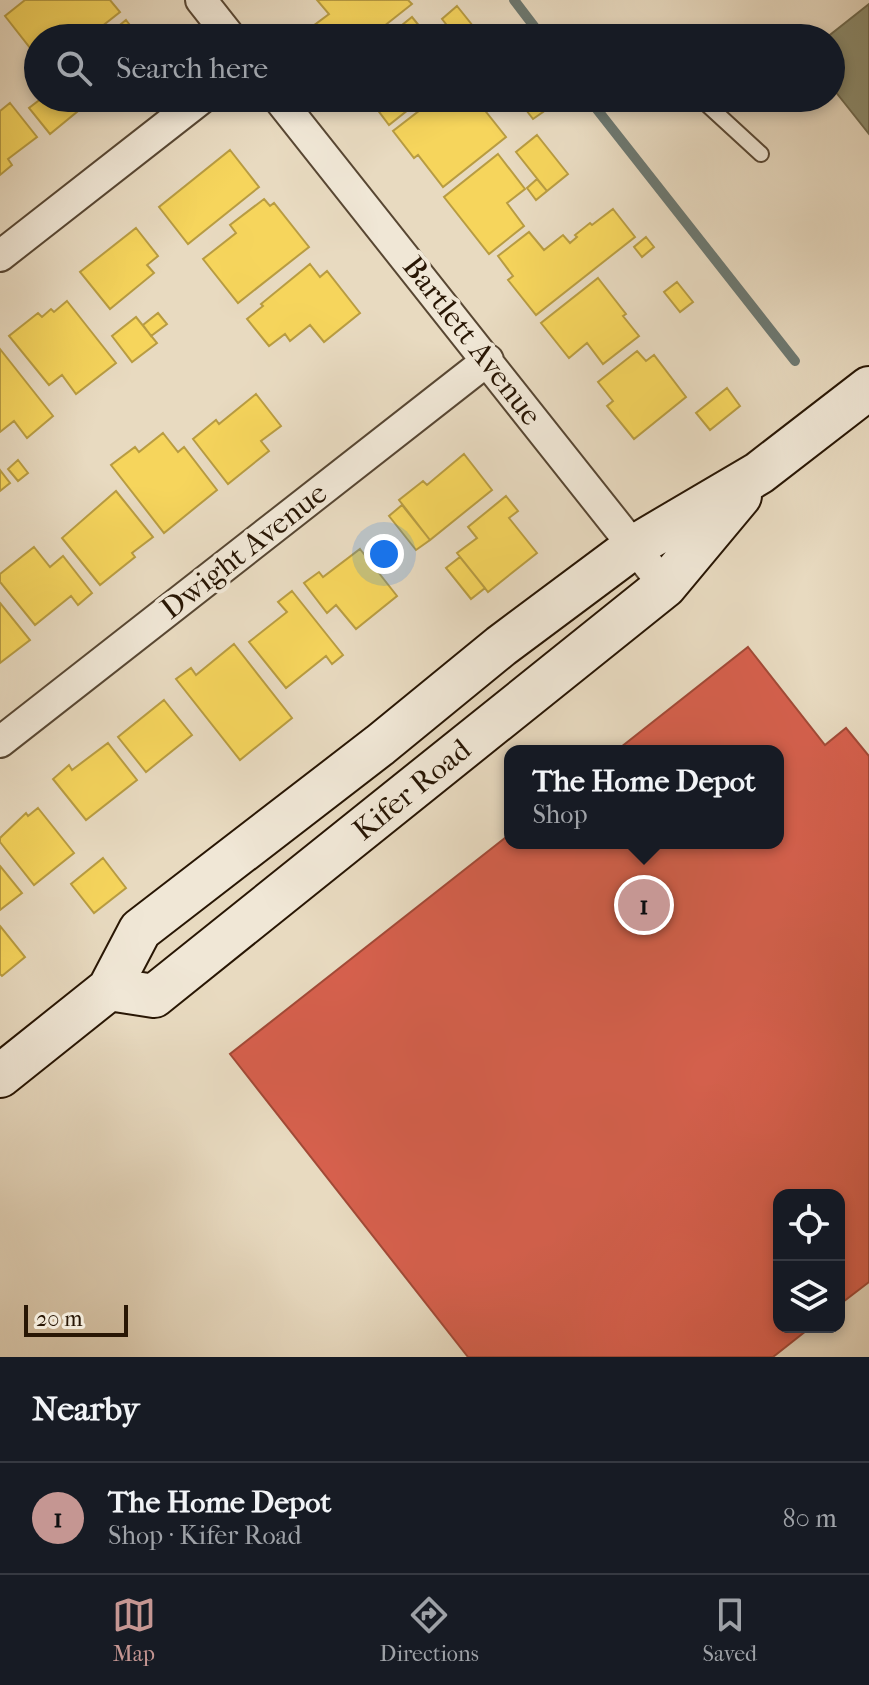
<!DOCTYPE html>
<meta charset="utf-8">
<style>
body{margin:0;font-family:"IM FELL French Canon",serif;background:#242831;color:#f1f3f6}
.controls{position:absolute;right:24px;bottom:24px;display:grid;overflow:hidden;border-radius:16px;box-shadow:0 4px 12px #0003}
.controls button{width:72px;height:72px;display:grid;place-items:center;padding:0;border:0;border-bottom:2px solid #363941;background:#171b24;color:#f1f3f6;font:40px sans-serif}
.scale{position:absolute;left:24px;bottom:20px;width:104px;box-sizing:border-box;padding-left:8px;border:4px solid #281604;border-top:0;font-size:22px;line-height:28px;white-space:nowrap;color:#281604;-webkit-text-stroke:6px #f0e7d6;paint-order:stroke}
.you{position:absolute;left:384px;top:554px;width:28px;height:28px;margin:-20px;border:6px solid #fff;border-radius:50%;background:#1a73e8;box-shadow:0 0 0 12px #1a73e833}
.badge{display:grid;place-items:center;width:52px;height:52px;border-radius:50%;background:#c59692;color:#111;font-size:26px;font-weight:700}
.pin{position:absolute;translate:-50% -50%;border:4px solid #fff;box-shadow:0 2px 8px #0006}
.popup{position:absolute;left:504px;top:745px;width:280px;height:104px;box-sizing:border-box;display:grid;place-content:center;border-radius:16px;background:#171b24;filter:drop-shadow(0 2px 6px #0005);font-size:26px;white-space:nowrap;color:#9ea1a6}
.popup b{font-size:30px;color:#f1f3f6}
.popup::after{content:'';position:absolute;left:50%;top:100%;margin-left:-16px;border:16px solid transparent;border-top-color:#171b24}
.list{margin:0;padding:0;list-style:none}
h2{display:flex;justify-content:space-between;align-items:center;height:104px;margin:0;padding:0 32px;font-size:34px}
h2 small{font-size:26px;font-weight:400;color:#9ea1a6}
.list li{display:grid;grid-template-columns:52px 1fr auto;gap:24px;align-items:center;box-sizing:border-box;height:112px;padding:0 32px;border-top:2px solid #363941}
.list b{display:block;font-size:30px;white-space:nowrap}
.list p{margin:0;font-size:26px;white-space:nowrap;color:#9ea1a6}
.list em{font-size:26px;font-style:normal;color:#9ea1a6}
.icon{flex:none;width:44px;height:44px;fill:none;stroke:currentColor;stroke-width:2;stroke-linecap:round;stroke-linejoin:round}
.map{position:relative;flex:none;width:869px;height:1357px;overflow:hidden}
.search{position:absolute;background:#171b24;box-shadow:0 4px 12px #0003;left:24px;right:24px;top:24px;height:88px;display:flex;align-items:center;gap:20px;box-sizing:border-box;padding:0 28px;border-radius:44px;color:#9ea1a6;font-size:30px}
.sheet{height:216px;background:#171b24}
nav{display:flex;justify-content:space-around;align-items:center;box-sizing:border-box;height:112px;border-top:2px solid #363941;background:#171b24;font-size:22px;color:#9ea1a6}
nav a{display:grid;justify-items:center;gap:4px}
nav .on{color:#c59692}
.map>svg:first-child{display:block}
.homes{fill:#f6d55c;stroke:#b89c42;stroke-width:2}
.shops{fill:#d6604d;stroke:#a24a37;stroke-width:2}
.industry{fill:#8c8c6e;stroke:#6e694e;stroke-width:2}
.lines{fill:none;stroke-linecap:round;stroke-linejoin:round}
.stream{stroke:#6c7871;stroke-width:10}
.service-casing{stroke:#584733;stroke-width:18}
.minor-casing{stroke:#584733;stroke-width:34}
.secondary-casing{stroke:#281604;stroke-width:46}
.service{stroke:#f0e7d6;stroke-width:14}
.minor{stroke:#f0e7d6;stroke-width:30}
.secondary{stroke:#f0e7d6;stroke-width:42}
.labels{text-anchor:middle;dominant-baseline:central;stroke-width:8;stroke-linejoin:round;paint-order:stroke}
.street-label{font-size:30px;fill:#281604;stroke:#f0e7d6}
</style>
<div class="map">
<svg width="869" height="1357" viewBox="0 0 869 1357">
<rect width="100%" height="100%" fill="#e8dac0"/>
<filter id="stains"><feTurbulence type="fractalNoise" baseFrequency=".0025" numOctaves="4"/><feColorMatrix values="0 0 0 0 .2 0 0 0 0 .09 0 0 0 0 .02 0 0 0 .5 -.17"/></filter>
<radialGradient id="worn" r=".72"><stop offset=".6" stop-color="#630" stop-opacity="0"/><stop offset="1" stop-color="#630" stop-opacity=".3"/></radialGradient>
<path class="homes" d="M25,0H110L120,12L87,38H38V58L5,16Z
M317,0H408L412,4L369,38H316L309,29L329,14Z
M457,6L473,26L457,38L442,19Z
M412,17L429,38H386Z
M126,20L140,38H104Z
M42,98H68L78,111L50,134L29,108Z
M374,98H415L418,102L389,125L371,101Z
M448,98H475L506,137L443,187L418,155L414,158L393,131L428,104L433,110Z
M511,98H532L519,109Z
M532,98L543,112L533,119L523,106Z
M10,103L37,137L8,159L12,165L0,175V111Z
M537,135L568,174L547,191L516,152Z
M230,150L259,187L188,244L159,207Z
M498,154L525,189L507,203L524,226L489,254L444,197Z
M537,179L547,191L536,200L527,188Z
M264,199L270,206L274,203L309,247L238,303L203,259L236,233L230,225Z
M613,209L635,237L536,315L508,280L513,276L498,256L529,232L544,250L563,235L570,243L577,237L575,235L590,223L592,225Z
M136,228L158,256L147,265L154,273L110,309L80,272Z
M646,237L654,247L642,257L634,247Z
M310,264L320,277L327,271L360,313L324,342L310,325L290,341L285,334L269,346L247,319L263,306L261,304Z
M598,278L626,314L623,316L639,336L603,364L587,343L569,358L541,323Z
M677,282L693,302L680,312L664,292Z
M67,301L116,363L76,394L62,375L49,385L9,336L38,313L42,317L51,309L54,312Z
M158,313L167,324L151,336L143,325Z
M136,317L157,343L132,362L112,336Z
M0,349L53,416L27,438L14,421L0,432Z
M637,351L646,361L654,355L686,397L634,439L607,406L613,401L598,382Z
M727,388L740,406L710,430L696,413Z
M256,394L281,426L261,441L269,451L228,484L193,439L216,420L219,424Z
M163,433L178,452L184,447L217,490L164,533L111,465L135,447L139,452Z
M464,454L492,490L430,540L399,500L423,481L427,485Z
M18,460L28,473L18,481L8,469Z
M0,470L10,483L0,491Z
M116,491L153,537L132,553L135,557L100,585L62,538Z
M506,496L518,511L509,518L537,553L488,592L457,553L477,538L468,527Z
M402,505L430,540L416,550L389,516Z
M34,547L50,567L63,556L92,593L78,605L71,596L35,625L0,582V574Z
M360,549L397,596L356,629L336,605L327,613L304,583L319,572L323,577Z
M460,557L485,588L471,599L446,568Z
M292,591L343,655L332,664L326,656L286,688L249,642L287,612L278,602Z
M0,603L30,640L0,663Z
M234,644L292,718L240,760L176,679L191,668L196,675Z
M164,700L192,735L146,772L118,737Z
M108,743L137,780L86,820L53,779L69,765L72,770Z
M38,808L74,853L34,885L0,842V838L26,813L28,816Z
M103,858L126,888L94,913L71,884Z
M0,866L22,893L0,910Z
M0,926L25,957L2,976L0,974Z"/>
<path class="shops" d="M748,647L825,745L846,728L869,756V1282L839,1305V1195H779V1327H811L773,1357H468L230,1054L510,834V843H778V751H616Z"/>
<path class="industry" d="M869,4V134L831,86V38H826Z"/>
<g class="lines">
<path class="stream" d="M514,0L543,38
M588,98L795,361"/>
<g class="service-casing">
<path id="service" d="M700,98L761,154"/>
</g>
<g class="minor-casing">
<path id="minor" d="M201,0L231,38
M278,98L665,586
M0,256L202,98
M0,742L488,360"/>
</g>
<g class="secondary-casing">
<path id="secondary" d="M109,989L154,996L665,586L740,496
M0,1076L109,989L140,930L380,745L501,646L635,546L759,473L869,388"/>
</g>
<use href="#service" class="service"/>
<use href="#minor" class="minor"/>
<use href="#secondary" class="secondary"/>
</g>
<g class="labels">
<g class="street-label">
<text transform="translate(472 341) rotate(52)">Bartlett Avenue</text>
<text transform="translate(244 551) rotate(-38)">Dwight Avenue</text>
<text transform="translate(412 790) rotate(-39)">Kifer Road</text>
</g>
</g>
<rect width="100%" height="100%" filter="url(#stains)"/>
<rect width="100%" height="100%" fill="url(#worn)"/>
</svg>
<div class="controls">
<button><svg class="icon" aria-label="locate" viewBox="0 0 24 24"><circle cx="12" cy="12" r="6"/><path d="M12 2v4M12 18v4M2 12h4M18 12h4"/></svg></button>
<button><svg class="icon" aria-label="layers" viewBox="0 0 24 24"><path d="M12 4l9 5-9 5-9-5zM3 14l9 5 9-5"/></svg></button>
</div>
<div class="scale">20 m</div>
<div class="you"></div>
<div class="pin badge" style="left:644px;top:905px">1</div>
<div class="popup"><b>The Home Depot</b>Shop</div>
<div class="search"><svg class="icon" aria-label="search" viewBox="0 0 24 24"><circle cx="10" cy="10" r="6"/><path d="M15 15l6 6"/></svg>Search here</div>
</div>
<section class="sheet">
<h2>Nearby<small></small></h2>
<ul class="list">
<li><span class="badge">1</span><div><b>The Home Depot</b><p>Shop · Kifer Road</p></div><em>80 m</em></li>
</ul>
</section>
<nav>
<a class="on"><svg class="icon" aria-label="map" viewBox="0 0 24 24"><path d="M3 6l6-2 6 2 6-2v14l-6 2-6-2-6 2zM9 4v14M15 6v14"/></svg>Map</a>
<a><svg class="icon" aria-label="directions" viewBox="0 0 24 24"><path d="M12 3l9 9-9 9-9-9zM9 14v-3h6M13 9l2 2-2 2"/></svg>Directions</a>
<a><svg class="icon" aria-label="saved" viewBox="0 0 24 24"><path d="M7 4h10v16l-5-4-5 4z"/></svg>Saved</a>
</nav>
